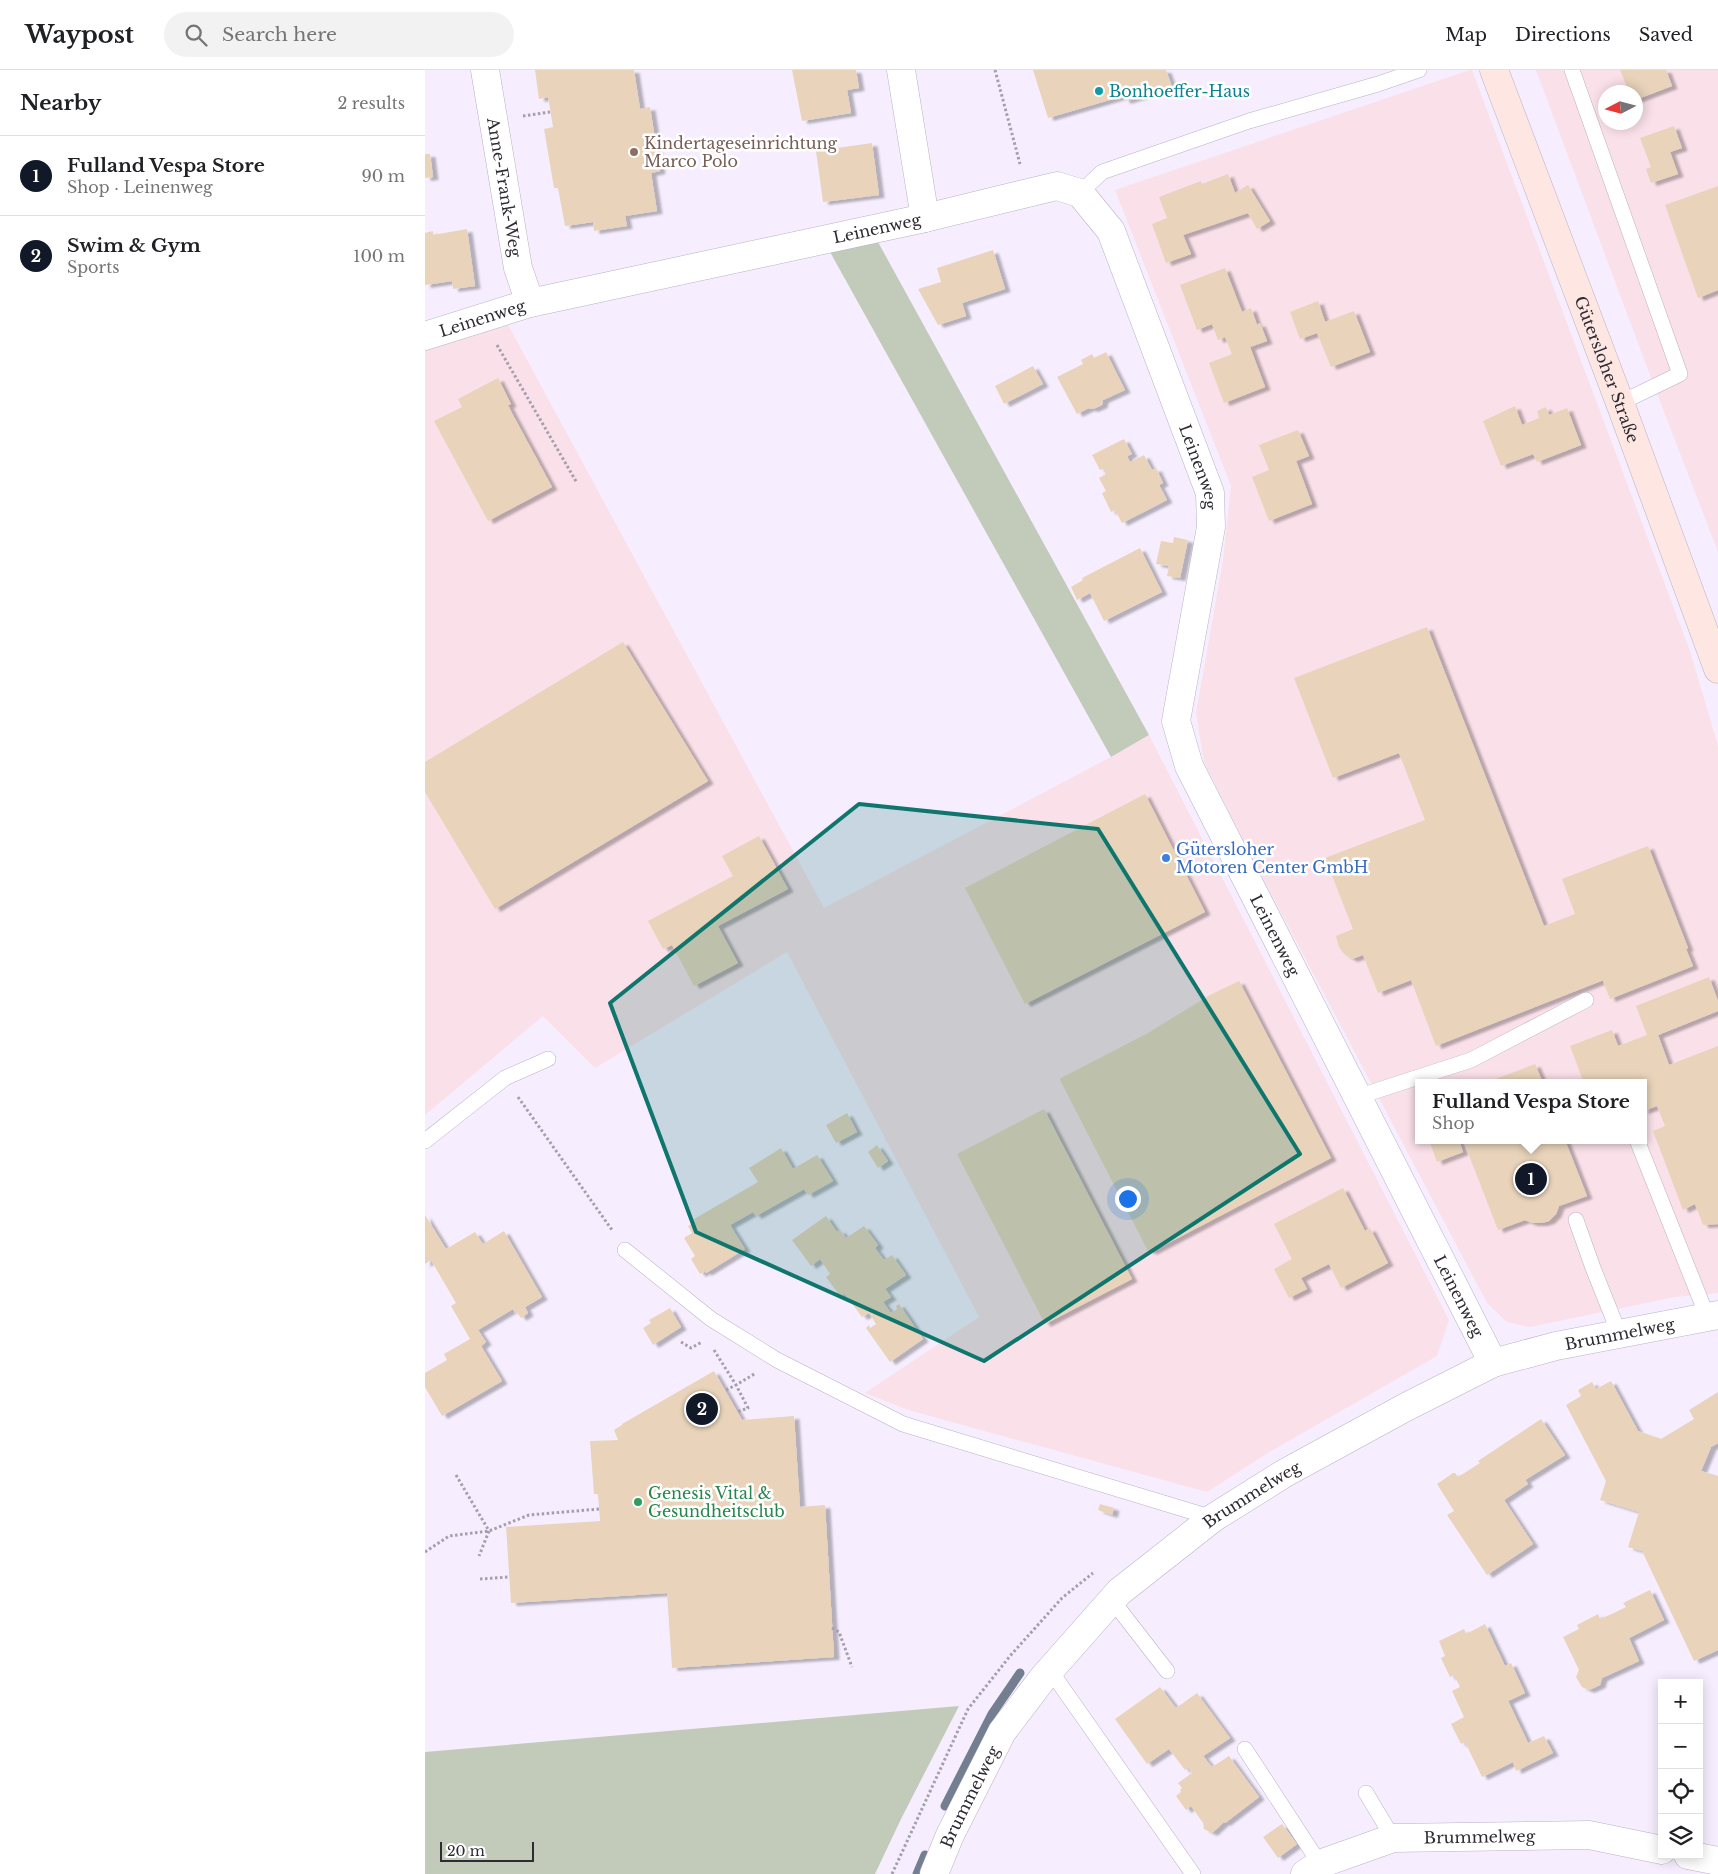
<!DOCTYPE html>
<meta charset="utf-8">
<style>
body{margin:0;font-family:"Libre Baskerville",serif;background:#f2f2f2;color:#202124}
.controls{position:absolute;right:15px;bottom:15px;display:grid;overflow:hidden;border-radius:0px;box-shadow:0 2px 12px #0003}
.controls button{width:45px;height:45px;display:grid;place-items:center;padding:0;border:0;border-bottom:1px solid #e0e0e0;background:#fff;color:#202124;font:25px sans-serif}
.compass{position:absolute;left:1173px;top:15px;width:45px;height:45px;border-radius:50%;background:#fff;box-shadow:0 2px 12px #0003;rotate:264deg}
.scale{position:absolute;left:15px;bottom:12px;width:94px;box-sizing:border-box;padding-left:5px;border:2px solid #2e2b32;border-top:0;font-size:14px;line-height:18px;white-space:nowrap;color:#2e2b32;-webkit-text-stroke:4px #fff;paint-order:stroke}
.you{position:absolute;left:702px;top:1128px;width:18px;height:18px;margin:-12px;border:4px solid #fff;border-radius:50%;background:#1a73e8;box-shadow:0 0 0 8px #1a73e833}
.badge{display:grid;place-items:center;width:32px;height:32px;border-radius:50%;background:#111827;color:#fff;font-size:16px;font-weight:700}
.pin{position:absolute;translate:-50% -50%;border:2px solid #fff;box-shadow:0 1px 5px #0006}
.popup{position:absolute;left:990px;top:1009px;width:232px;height:65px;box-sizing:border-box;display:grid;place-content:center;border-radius:0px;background:#fff;filter:drop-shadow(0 1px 4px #0005);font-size:16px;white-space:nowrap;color:#757577}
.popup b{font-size:19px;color:#202124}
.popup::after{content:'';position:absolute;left:50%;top:100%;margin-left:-10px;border:10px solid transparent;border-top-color:#fff}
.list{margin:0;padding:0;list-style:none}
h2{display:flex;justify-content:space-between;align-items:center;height:65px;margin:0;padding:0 20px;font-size:21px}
h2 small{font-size:16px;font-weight:400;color:#757577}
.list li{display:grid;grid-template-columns:32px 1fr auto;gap:15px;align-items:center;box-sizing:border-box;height:80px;padding:0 20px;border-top:1px solid #e0e0e0}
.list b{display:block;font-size:19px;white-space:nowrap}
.list p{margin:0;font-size:16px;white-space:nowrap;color:#757577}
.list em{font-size:16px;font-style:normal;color:#757577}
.icon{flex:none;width:28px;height:28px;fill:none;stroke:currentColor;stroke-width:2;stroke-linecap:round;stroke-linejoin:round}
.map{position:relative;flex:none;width:1293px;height:1804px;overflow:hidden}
header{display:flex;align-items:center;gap:30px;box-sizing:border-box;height:70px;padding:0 25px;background:#fff;border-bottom:1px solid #e0e0e0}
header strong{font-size:24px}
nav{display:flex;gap:28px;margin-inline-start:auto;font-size:18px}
.search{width:350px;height:45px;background:#f2f2f2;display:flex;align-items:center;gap:12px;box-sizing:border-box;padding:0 18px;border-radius:28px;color:#757577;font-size:19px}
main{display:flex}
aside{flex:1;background:#fff}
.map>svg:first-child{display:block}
.industrial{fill:#fae0e8;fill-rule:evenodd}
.green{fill:#c2cbba}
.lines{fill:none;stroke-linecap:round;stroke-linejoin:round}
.stream{stroke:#737f91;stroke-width:9}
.building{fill:#e9d4bb;filter:url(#shadow)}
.service-casing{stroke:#bab1c4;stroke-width:16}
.minor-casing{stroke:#bab1c4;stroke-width:29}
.secondary-casing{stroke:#bab1c4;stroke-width:29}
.path{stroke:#a59fac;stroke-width:3;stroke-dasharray:2.5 2.5;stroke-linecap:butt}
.service{stroke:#fff;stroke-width:15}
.minor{stroke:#fff;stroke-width:28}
.secondary{stroke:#fee7e2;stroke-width:28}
.marked{fill:#0f766e;fill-opacity:0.2;stroke:#0f766e;stroke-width:4;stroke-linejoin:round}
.culture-dot{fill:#0f9aa8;stroke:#fff;stroke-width:2}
.education-dot{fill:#8d6e63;stroke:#fff;stroke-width:2}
.shop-dot{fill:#3f7fe0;stroke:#fff;stroke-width:2}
.leisure-dot{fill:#2e9e5b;stroke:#fff;stroke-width:2}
.labels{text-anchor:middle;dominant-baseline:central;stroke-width:5;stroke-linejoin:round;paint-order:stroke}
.culture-label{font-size:16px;fill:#0d838f;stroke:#fff;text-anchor:start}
.education-label{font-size:16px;fill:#785e54;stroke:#fff;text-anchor:start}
.street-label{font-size:16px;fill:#2e2b32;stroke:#fff}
.shop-label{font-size:16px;fill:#366cbe;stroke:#fff;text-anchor:start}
.leisure-label{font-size:16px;fill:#27864d;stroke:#fff;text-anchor:start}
</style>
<header>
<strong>Waypost</strong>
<div class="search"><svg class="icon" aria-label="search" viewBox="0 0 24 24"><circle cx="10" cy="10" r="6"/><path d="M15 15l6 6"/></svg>Search here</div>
<nav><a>Map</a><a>Directions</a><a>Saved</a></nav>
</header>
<main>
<aside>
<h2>Nearby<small>2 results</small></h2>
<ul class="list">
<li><span class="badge">1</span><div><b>Fulland Vespa Store</b><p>Shop · Leinenweg</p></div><em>90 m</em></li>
<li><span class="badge">2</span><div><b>Swim &amp; Gym</b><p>Sports</p></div><em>100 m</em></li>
</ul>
</aside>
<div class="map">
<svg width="1293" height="1804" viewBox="0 0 1293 1804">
<defs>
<filter id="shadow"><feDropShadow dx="5.5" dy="3" stdDeviation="1" flood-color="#0004"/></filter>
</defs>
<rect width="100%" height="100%" fill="#f6eefe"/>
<path class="industrial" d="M1045,0H1047L1265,581L1293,676V1223L1250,1227L1105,1257L1082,1252L1062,1233L830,793L779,692L771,643L798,491L806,416L690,120ZM994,1013H1218V1070H994Z
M1111,0H1293V482L1226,308ZM1180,22H1210V52H1180Z
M82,253L399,838L686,687L724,665L1024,1250L1012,1286L846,1381L782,1422L483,1340L440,1323L554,1247L362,882L170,998L118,946L0,1045V279Z"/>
<path class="green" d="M453,172L724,665L686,687L405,182Z
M534,1636L476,1749L450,1804H0V1682Z"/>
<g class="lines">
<path class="stream" d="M520,1736L567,1644L595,1603
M492,1804L500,1785"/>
</g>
<path class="building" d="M110,0H209L215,39L225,37L235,101L226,103L232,141L200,146L202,156L169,161L168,152L140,156L133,118H129L119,59L128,57L123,27L114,29Z
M367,0H431L434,18L422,20L426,43L377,51Z
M608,0H741L747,17L700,31L698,26L623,48Z
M1195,0H1241L1247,16L1210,30V22H1204Z
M1249,56L1257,78L1245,82L1253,104L1226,113L1221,99L1226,97L1215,68Z
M447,73L454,125L398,132L391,81Z
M0,84H5L8,107L0,108Z
M803,104L810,123L823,115L845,151L832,159L823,143L758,165L766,184L741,193L727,154L742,148L734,127L776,111L777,114Z
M1293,116V220L1273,228L1240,135Z
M42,159L50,216L28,219L27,211L0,215V163L8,161V165Z
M568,180L580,219L537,233L541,246L513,255L493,219L516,212L512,198Z
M800,198L817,242L826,238L832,255L835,253L842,271L825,277L840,317L799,333L784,293L807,284L800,267L793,270L787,254L772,260L755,215Z
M893,231L900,252L929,241L945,282L906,297L892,263L875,269L865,242Z
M681,282L700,320L678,330L677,335L668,339L664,338L652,344L632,307L658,294L656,290L667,284L669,288Z
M608,296L618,314L579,334L570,316Z
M73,308L86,334L83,335L88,345L127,417L63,451L9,351L37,337L33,329Z
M1090,336L1097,355L1114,348L1112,341L1121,337L1124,345L1142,338L1156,375L1112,392L1108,384L1076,396L1058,351Z
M873,360L884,386L871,391L887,434L844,451L827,407L844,400L834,375Z
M699,369L707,384L702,386L705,392L719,385L727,400L731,398L738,413L734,415L742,430L697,453L690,440L686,442L677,423L681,421L674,408L681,404L678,399L675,400L667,385Z
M749,467L763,470L755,508L742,506L744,496L731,494L736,471L748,473Z
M715,478L737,522L679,551L665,523L652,530L646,517L658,510L657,508Z
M1002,557L1119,856L1150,844L1137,809L1223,776L1263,878L1261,879L1268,896L1185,929L1178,911H1176L1011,976L986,910L953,923L938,885L927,889L919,884L914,877L911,866L928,859L900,788L1000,750L974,683L908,708L869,608Z
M198,572L283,711L70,839L0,722V692Z
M720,724L780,842L600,934L540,818Z
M334,766L363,819L293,856L313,893L269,916L247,875L238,879L223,851L308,806L297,786Z
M1284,907L1293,931V941L1233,965L1244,995L1293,976V1154L1278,1155L1270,1134L1258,1140L1228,1061L1240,1056L1232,1036L1218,1041V1013H1159L1145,976L1187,960L1193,976L1222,965L1211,936Z
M814,911L906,1088L726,1182L725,1180L723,1181L635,1010L636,1008L723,963L785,925Z
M1110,994L1118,1013H1060Z
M619,1039L707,1209L620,1254L532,1084Z
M422,1043L432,1062L411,1073L401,1055Z
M1004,1070H1034L1038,1082L1012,1092Z
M1038,1070H1140L1162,1126L1134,1136L1131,1144L1124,1151L1117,1153H1107L1100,1150L1073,1160Z
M452,1075L463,1091L453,1098L443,1082Z
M356,1078L368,1099L392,1085L408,1111L383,1125L379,1119L331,1146L328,1142L305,1155L320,1179L281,1203L280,1201L275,1204L266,1189L270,1186L259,1168L267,1163L263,1156L270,1152L269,1149L333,1112L324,1098Z
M918,1118L940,1161L945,1158L963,1193L916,1218L904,1194L876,1208L882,1219L864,1228L849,1199L867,1189L849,1154Z
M0,1145L21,1179L50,1162L58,1174L79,1161L117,1227L100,1237L103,1243L96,1248L92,1242L90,1243L88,1239L53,1260L61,1272L56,1276L77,1311L17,1346L0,1317V1303L22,1290L19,1284L45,1269L26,1236L31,1233L6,1190L0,1194Z
M401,1146L412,1162L415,1160L421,1168L439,1156L453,1175L450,1178L459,1190L467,1185L481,1205L460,1219L466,1227L458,1232L466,1243L472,1239L471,1236L474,1234L498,1269L465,1292L441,1258L444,1255L445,1258L451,1254L444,1243L437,1247L419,1223L415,1226L401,1207L405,1204L395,1189L386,1196L367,1170Z
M245,1238L256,1257L228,1275L218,1258L226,1253L224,1250Z
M289,1301L317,1350L369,1346L375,1437L400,1435L409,1587L247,1598L242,1523L86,1533L81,1457L175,1451L173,1424H169L165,1371L193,1370L189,1360L197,1355V1354Z
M1186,1311L1213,1361L1236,1369L1269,1349L1264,1340L1293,1322V1373L1286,1377L1276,1401L1293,1406V1580L1269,1591L1217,1481L1203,1477L1214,1442L1175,1430L1181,1411L1141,1335L1156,1326L1153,1320L1167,1312L1171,1319Z
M1116,1349L1140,1385L1100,1410L1103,1414L1079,1430L1108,1474L1062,1505L1022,1445L1029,1441L1012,1414L1028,1403H1030L1033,1407L1055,1393L1053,1391Z
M675,1434L689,1438L687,1445L673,1440Z
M1225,1520L1239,1550L1204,1568L1214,1591L1177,1608L1175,1615L1164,1620L1157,1617L1151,1607L1154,1600L1138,1567L1154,1559L1152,1555L1173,1544L1175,1549L1191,1542L1201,1537L1198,1533Z
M1060,1554L1080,1596L1086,1593L1100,1623L1083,1631L1103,1673L1119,1666L1128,1683L1091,1701L1088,1692L1057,1707L1040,1672L1036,1674L1026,1654L1039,1647L1027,1621L1035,1617L1029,1605L1025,1607L1016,1588L1020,1586L1014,1571L1039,1559L1041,1564Z
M735,1617L751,1638L772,1623L805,1668L778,1686L787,1697L804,1686L834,1727L800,1753L799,1752L787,1763L779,1759L778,1753L766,1736L761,1740L751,1726L756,1722L755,1720L757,1718L753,1713L767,1703L763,1697L760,1700L744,1679L722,1694L690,1649Z
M857,1754L872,1774L853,1788L838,1767Z"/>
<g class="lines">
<g class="service-casing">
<path id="service" d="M1147,0L1255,304L1195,333
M655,123L677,102L824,51L953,14L994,0
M932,1027L1046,990L1161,930
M1212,1070L1282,1246
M0,1071L80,1008L123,989
M1151,1150L1168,1198L1194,1263
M200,1180L286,1249L352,1290L478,1354L788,1448
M687,1530L742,1601
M625,1600L768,1804
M820,1679L895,1794
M941,1723L968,1768"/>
</g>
<g class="minor-casing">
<g id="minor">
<path id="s1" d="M60,0L93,198L105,233"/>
<path d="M476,0L500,148"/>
<path id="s2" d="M0,266L105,233L500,148L632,116L655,123L686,161L785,423L786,457L751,651L764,696L1068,1293"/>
<path d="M1263,1785L1293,1791"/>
<path id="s3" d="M509,1804L525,1765L577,1662L618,1608L694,1522L788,1448L860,1403L981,1337L1068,1293L1131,1276L1293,1245"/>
<path id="s4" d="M880,1804L895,1794L968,1768L1164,1765L1237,1780"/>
</g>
</g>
<g class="secondary-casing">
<g id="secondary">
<path id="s5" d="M1069,0L1195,333L1293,599"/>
</g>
</g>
<path class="path" d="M570,0L595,94
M98,46L125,42
M72,275L152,413
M93,1027L187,1160
M256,1272L266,1278L277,1272
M289,1280L311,1315L331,1303
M301,1320L311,1315L323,1338L312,1342
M31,1405L64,1461L54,1486
M0,1482L24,1466L64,1461L104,1445L174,1439
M55,1509L84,1507
M407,1558L414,1562L427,1597
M467,1804L543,1639L585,1586L637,1528L668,1503"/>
<use href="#service" class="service"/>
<use href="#minor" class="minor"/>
<use href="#secondary" class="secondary"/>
</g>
<path class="marked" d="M434,734L673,759L875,1084L559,1291L271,1162L185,933Z"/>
<circle class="culture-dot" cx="674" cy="21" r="5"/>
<circle class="education-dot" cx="209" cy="82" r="5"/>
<circle class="shop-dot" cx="741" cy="788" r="5"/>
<circle class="leisure-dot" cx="213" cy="1432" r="5"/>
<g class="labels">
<g class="culture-label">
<text x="684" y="21">Bonhoeffer-Haus</text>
</g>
<g class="education-label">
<text x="219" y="73">Kindertageseinrichtung<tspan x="219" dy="18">Marco Polo</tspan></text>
</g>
<g class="street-label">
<text stroke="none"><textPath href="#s1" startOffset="119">Anne-Frank-Weg</textPath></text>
<text stroke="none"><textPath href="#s2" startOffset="465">Leinenweg</textPath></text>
<text stroke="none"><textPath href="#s2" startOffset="60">Leinenweg</textPath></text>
<text stroke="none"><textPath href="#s5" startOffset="320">Gütersloher Straße</textPath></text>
<text stroke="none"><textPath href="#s2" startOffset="975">Leinenweg</textPath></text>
<text stroke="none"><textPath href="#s2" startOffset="1471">Leinenweg</textPath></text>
<text stroke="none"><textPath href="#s2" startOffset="1876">Leinenweg</textPath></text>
<text stroke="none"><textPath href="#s3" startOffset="910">Brummelweg</textPath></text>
<text stroke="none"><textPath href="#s3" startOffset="505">Brummelweg</textPath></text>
<text stroke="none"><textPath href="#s3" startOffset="85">Brummelweg</textPath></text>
<text stroke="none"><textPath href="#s4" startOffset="182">Brummelweg</textPath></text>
</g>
<g class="shop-label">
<text x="751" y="779">Gütersloher<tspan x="751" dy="18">Motoren Center GmbH</tspan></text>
</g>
<g class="leisure-label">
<text x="223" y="1423">Genesis Vital &amp;<tspan x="223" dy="18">Gesundheitsclub</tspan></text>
</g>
</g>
</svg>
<div class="controls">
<button>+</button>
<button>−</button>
<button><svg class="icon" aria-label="locate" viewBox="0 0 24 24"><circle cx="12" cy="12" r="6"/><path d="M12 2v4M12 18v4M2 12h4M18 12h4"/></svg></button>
<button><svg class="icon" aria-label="layers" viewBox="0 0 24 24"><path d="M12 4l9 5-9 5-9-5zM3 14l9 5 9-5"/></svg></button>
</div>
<svg class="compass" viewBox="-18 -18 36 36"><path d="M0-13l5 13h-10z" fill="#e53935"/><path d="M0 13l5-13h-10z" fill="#757577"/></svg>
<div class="scale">20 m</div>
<div class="you"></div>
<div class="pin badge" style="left:1106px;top:1109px">1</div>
<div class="popup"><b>Fulland Vespa Store</b>Shop</div>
<div class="pin badge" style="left:277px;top:1339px">2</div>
</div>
</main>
